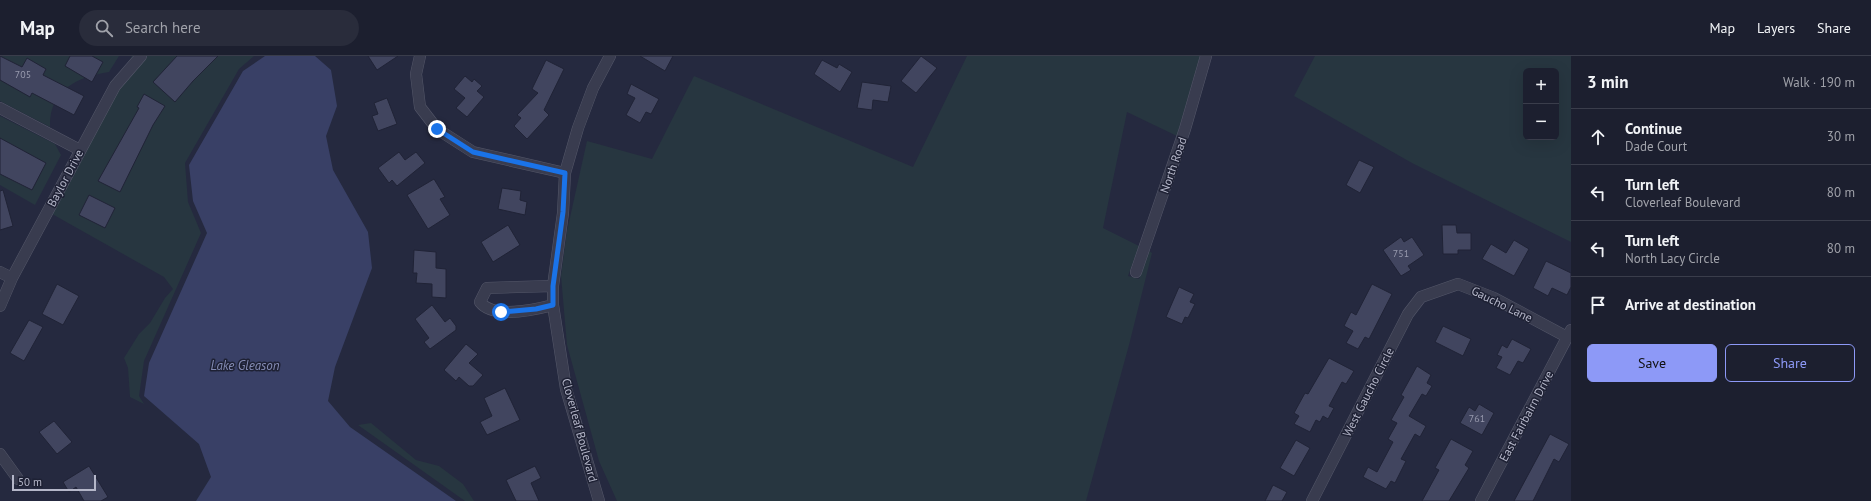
<!DOCTYPE html>
<meta charset="utf-8">
<style>
body{margin:0;font-family:"PT Sans",sans-serif;background:#292c3b;color:#f1f3f6}
.controls{position:absolute;right:12px;top:12px;display:grid;overflow:hidden;border-radius:6px;box-shadow:0 4px 16px #0002}
.controls button{width:36px;height:36px;display:grid;place-items:center;padding:0;border:0;border-bottom:1px solid #3a3d4b;background:#1c1f2f;color:#f1f3f6;font:20px sans-serif}
.scale{position:absolute;left:12px;bottom:10px;width:84px;box-sizing:border-box;padding-left:4px;border:2px solid #b5b7c9;border-top:0;font-size:11px;line-height:14px;white-space:nowrap;color:#b5b7c9;-webkit-text-stroke:3px #1e2134;paint-order:stroke}
.stop{position:absolute;width:12px;height:12px;margin:-9px;border:3px solid #1a73e8;border-radius:50%;background:#fff}
.stop.end{background:#1a73e8;border-color:#fff;box-shadow:0 1px 4px #0008}
.list{margin:0;padding:0;list-style:none}
h2{display:flex;justify-content:space-between;align-items:center;height:52px;margin:0;padding:0 16px;font-size:17px}
h2 small{font-size:13px;font-weight:400;color:#a0a2aa}
.list li{display:grid;grid-template-columns:26px 1fr auto;gap:12px;align-items:center;box-sizing:border-box;height:56px;padding:0 16px;border-top:1px solid #3a3d4b}
.list b{display:block;font-size:15px;white-space:nowrap}
.list p{margin:0;font-size:13px;white-space:nowrap;color:#a0a2aa}
.list em{font-size:13px;font-style:normal;color:#a0a2aa}
.actions{display:flex;gap:8px;padding:12px 16px}
.actions a{flex:1;padding:9px 0;border:1px solid #8d99f7;border-radius:6px;text-align:center;font-size:14px;color:#8d99f7}
.actions .main{background:#8d99f7;color:#111}
.icon{flex:none;width:22px;height:22px;fill:none;stroke:currentColor;stroke-width:2;stroke-linecap:round;stroke-linejoin:round}
.map{position:relative;flex:none;width:1571px;height:445px;overflow:hidden}
header{display:flex;align-items:center;gap:24px;box-sizing:border-box;height:56px;padding:0 20px;background:#1c1f2f;border-bottom:1px solid #3a3d4b}
header strong{font-size:19px}
nav{display:flex;gap:22px;margin-inline-start:auto;font-size:14px}
.search{width:280px;height:36px;background:#292c3b;display:flex;align-items:center;gap:10px;box-sizing:border-box;padding:0 14px;border-radius:22px;color:#a0a2aa;font-size:15px}
main{display:flex}
aside{flex:1;background:#1c1f2f}
.map>svg:first-child{display:block}
.green{fill:#273640;fill-rule:evenodd}
.water{fill:#394066}
.building{fill:#41455f;stroke:#202336}
.lines{fill:none;stroke-linecap:round;stroke-linejoin:round}
.street-casing{stroke:#545769;stroke-width:12}
.street{stroke:#393c4f;stroke-width:11}
.route{stroke:#1a73e8;stroke-width:5}
.labels{text-anchor:middle;dominant-baseline:central;stroke-width:3;stroke-linejoin:round;paint-order:stroke}
.number-label{font-size:10px;fill:#989aae}
.street-label{font-size:12px;fill:#b5b7c9;stroke:#1e2134}
.water-label{font-size:13px;font-style:italic;fill:#858cb5;stroke:#1e2134}
</style>
<header>
<strong>Map</strong>
<div class="search"><svg class="icon" aria-label="search" viewBox="0 0 24 24"><circle cx="10" cy="10" r="6"/><path d="M15 15l6 6"/></svg>Search here</div>
<nav><a>Map</a><a>Layers</a><a>Share</a></nav>
</header>
<main>
<div class="map">
<svg width="1571" height="445" viewBox="0 0 1571 445">
<rect width="100%" height="100%" fill="#25293f"/>
<path class="green" d="M0,0H119L109,16C77,21 49,34 50,71L0,45Z
M132,0H254L239,13L185,107L188,146L201,177L144,305L139,340L144,348L130,341L128,312L124,302L139,278L150,267L165,242L173,233L164,221L45,154L78,93Z
M967,0H1200L1177,80L1127,56L1103,172L1139,190L1128,220L1139,223L1149,195L1152,197L1129,289L1086,445H617L599,405L567,289L561,220L567,175L587,85L652,103L694,20L913,111Z
M1315,0H1571V186L1412,107L1294,40ZM1526,15H1556V81H1526Z
M0,60L55,88L61,99L35,149L0,129Z
M371,367L416,404L439,410L463,428L474,445H465L358,369Z"/>
<path class="water" d="M265,0H315L331,14L337,50L326,80L333,114L368,176L372,212L335,311L328,345L350,371L456,445H196L211,421L199,388L144,340L149,307L207,177L193,145L189,109L243,15Z"/>
<path class="building" d="M0,0L22,11L27,2L46,13L43,19L84,40L74,59L32,37L30,41L0,24Z
M70,0H92L103,6L92,26L65,10Z
M177,0H218L193,25L175,46L153,26Z
M368,0H398L377,14Z
M640,0H673L665,15Z
M921,0L937,12L916,37L901,25Z
M546,4L564,13L544,54L549,59L527,83L514,70L521,62L517,59L538,37L532,33Z
M822,4L837,12L839,8L852,16L840,36L814,18Z
M465,20L472,26L474,23L482,30L477,35L484,41L467,61L456,52L465,42L454,33Z
M862,26L891,30L888,46L873,44L872,54L857,52Z
M631,28L659,43L651,58L646,56L640,67L626,59L635,42L627,38Z
M144,38L165,50L153,69L120,136L98,125L139,52L137,51Z
M387,42L397,68L378,75L372,60L378,58L374,47Z
M0,82L46,107L32,134L0,118Z
M399,96L405,104L416,96L425,107L397,130L392,124L389,127L378,112Z
M1359,104L1374,111L1360,137L1346,129Z
M434,123L445,141L440,143L450,159L428,173L407,139Z
M502,132L521,135L520,144L527,146L525,159L498,153Z
M3,134L13,170L0,174V135Z
M89,139L115,152L105,172L79,159Z
M508,169L520,189L493,206L481,186Z
M1442,169H1456L1457,177H1471V194H1458V198H1443Z
M1401,181L1404,186L1412,181L1424,199L1408,210L1411,214L1401,220L1383,194Z
M1514,184L1529,193L1514,220L1482,203L1491,188L1506,197Z
M414,194L436,196V212L446,213V242L432,241V228L416,227L417,217H413Z
M1546,205L1571,217V231L1567,239L1552,232L1548,240L1533,232Z
M57,228L79,240L63,269L42,258Z
M1372,228L1392,238L1369,283L1365,281L1358,293L1346,287L1353,275L1344,270L1351,256L1356,259Z
M1179,231L1194,238L1190,246L1195,248L1188,262L1185,261L1182,268L1166,261Z
M432,249L445,266L450,262L456,270V274L430,293L424,286L429,282L415,263Z
M29,264L43,271L24,305L10,297Z
M1443,270L1471,283L1463,300L1435,286Z
M1512,283L1531,293L1523,307L1518,305L1510,319L1496,312L1502,301L1497,299L1502,289L1507,292Z
M466,288L478,298L469,307L483,319L473,330H469L459,321L456,325L444,314Z
M1329,302L1354,315L1346,328L1342,326L1329,350L1334,352L1328,363L1323,360L1320,366L1316,364L1310,376L1294,368L1299,360L1294,357L1305,337L1308,338Z
M1417,310L1431,319L1427,327L1432,330L1426,340L1422,338L1409,360L1426,370L1420,381L1415,378L1401,403L1406,405L1395,427L1391,425L1386,433L1363,421L1368,411L1377,416L1393,386L1388,383L1397,367L1391,364L1404,341L1401,339Z
M505,332L520,364L487,379L480,366L492,360L484,342Z
M1479,348L1494,357L1482,379L1460,367L1469,351L1475,355Z
M54,365L72,386L57,398L39,376Z
M1550,378L1569,388L1559,406L1554,403L1533,445H1514Z
M1451,383L1473,395L1465,409L1469,412L1449,445H1422L1439,414L1435,412Z
M1296,384L1310,392L1294,420L1280,412Z
M89,410L108,441L101,445H84L76,431L69,436L63,426Z
M535,410L541,422L531,427L539,445H516L506,424Z
M1273,429L1287,436L1282,445H1265Z"/>
<g class="lines">
<g class="street-casing">
<path id="street" d="M420,0L416,18L420,51L437,73L473,96L565,117
M0,52L80,94
M0,216L12,222
M1136,216L1185,73L1206,0
M553,230L487,232L480,246C493,263 534,254 553,249
M0,250L12,222L115,30L141,0
M0,398L18,423
M599,445L566,333L553,249V230L563,157L565,117L578,72L593,32L610,0
M1312,445L1408,258L1421,241L1458,228L1494,242L1567,281
M1481,445L1571,274"/>
</g>
<use href="#street" class="street"/>
</g>
<g class="lines">
<path class="route" d="M437,73L473,96L565,117L563,156L553,230V249L536,253L501,256"/>
</g>
<g class="labels">
<g class="number-label">
<text x="23" y="18">705</text>
<text x="1401" y="197">751</text>
<text x="1477" y="362">761</text>
</g>
<g class="street-label">
<text transform="translate(1173 109) rotate(-71)">North Road</text>
<text transform="translate(65 122) rotate(-62)">Baylor Drive</text>
<text transform="translate(1502 248) rotate(26)">Gaucho Lane</text>
<text transform="translate(1368 336) rotate(-63)">West Gaucho Circle</text>
<text transform="translate(1526 360) rotate(-62)">East Fairbairn Drive</text>
<text transform="translate(580 374) rotate(75)">Cloverleaf Boulevard</text>
</g>
<g class="water-label">
<text x="245" y="309">Lake Gleason</text>
</g>
</g>
</svg>
<div class="controls">
<button>+</button>
<button>−</button>
</div>
<div class="scale">50 m</div>
<div class="stop" style="left:501px;top:256px"></div>
<div class="stop end" style="left:437px;top:73px"></div>
</div>
<aside>
<h2>3 min<small>Walk · 190 m</small></h2>
<ul class="list">
<li><svg class="icon" aria-label="ahead" viewBox="0 0 24 24"><path d="M12 20V5M6 11l6-6 6 6"/></svg><div><b>Continue</b><p>Dade Court</p></div><em>30 m</em></li>
<li><svg class="icon" aria-label="left" viewBox="0 0 24 24"><path d="M17 20v-9H6M10 6l-5 5 5 5"/></svg><div><b>Turn left</b><p>Cloverleaf Boulevard</p></div><em>80 m</em></li>
<li><svg class="icon" aria-label="left" viewBox="0 0 24 24"><path d="M17 20v-9H6M10 6l-5 5 5 5"/></svg><div><b>Turn left</b><p>North Lacy Circle</p></div><em>80 m</em></li>
<li><svg class="icon" aria-label="arrive" viewBox="0 0 24 24"><path d="M6 21V4h12l-3 4 3 4H6"/></svg><div><b>Arrive at destination</b></div></li>
</ul>
<div class="actions"><a class="main">Save</a><a>Share</a></div>
</aside>
</main>
